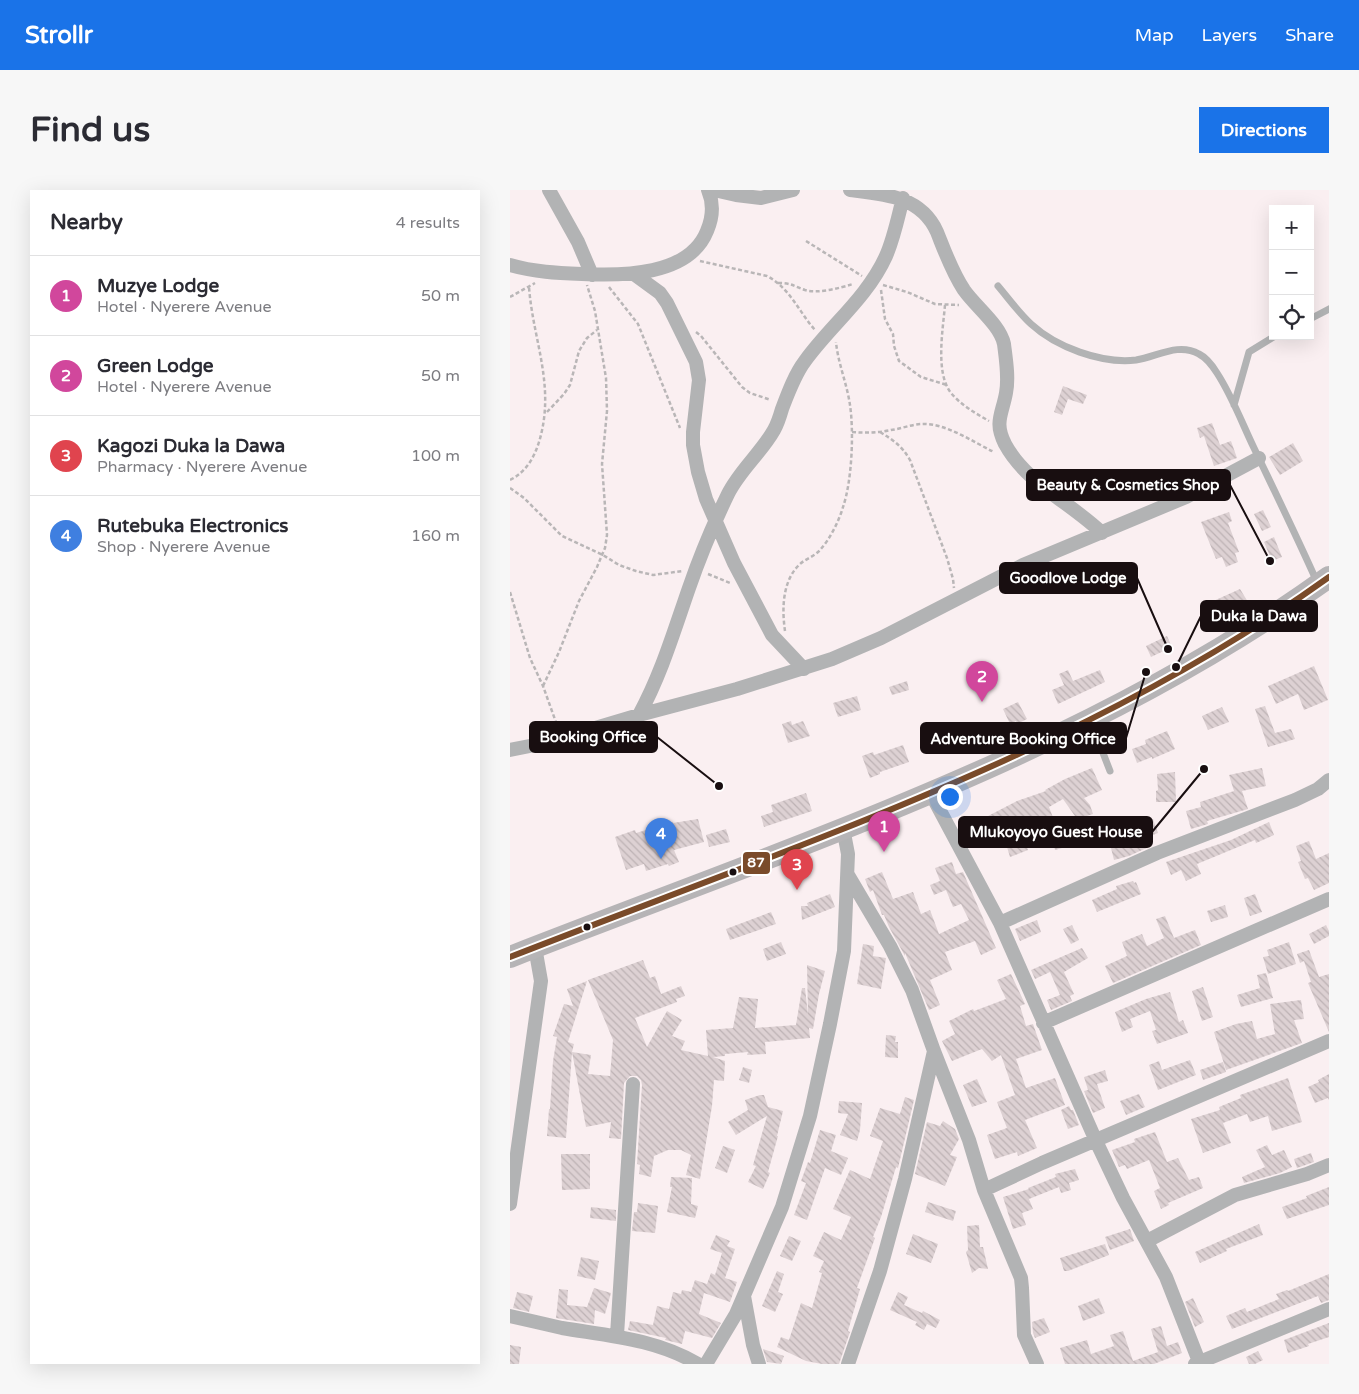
<!DOCTYPE html>
<meta charset="utf-8">
<style>
body{margin:0;font-family:"Varela Round",sans-serif;background:#f7f7f7;color:#2b2b33}
.controls{position:absolute;right:15px;top:15px;display:grid;overflow:hidden;border-radius:0px;box-shadow:0 5px 20px #0002}
.controls button{width:45px;height:45px;display:grid;place-items:center;padding:0;border:0;border-bottom:1px solid #e1e1e2;background:#fff;color:#2b2b33;font:25px sans-serif}
.you{position:absolute;left:439px;top:606px;width:18px;height:18px;margin:-12px;border:4px solid #fff;border-radius:50%;background:#1a73e8;box-shadow:0 0 0 8px #1a73e833}
.badge{display:grid;place-items:center;width:32px;height:32px;border-radius:50%;background:#1a73e8;color:#fff;font-size:16px;font-weight:700}
.pin{position:absolute;translate:-50% -41px;filter:drop-shadow(0 1px 2px #0008)}
.pin::after{content:'';position:absolute;top:26px;width:18px;height:15px;background:inherit;clip-path:polygon(0 0,100% 0,50% 100%)}
.list{margin:0;padding:0;list-style:none}
h2{display:flex;justify-content:space-between;align-items:center;height:65px;margin:0;padding:0 20px;font-size:21px}
h2 small{font-size:16px;font-weight:400;color:#7c7c81}
.list li{display:grid;grid-template-columns:32px 1fr auto;gap:15px;align-items:center;box-sizing:border-box;height:80px;padding:0 20px;border-top:1px solid #e1e1e2}
.list b{display:block;font-size:19px;white-space:nowrap}
.list p{margin:0;font-size:16px;white-space:nowrap;color:#7c7c81}
.list em{font-size:16px;font-style:normal;color:#7c7c81}
.icon{flex:none;width:28px;height:28px;fill:none;stroke:currentColor;stroke-width:2;stroke-linecap:round;stroke-linejoin:round}
.map{position:relative;flex:none;width:819px;height:1174px;overflow:hidden;border-radius:0px}
header{display:flex;align-items:center;gap:30px;box-sizing:border-box;height:70px;padding:0 25px;background:#1a73e8;color:#fff}
header strong{font-size:24px}
nav{display:flex;gap:28px;margin-inline-start:auto;font-size:18px}
.intro{display:flex;align-items:center;justify-content:space-between;box-sizing:border-box;height:120px;padding:0 30px}
h1{margin:0;font-size:35px}
.button{padding:12px 22px;border-radius:0px;background:#1a73e8;color:#fff;font-size:18px;font-weight:700}
main{display:flex;gap:30px;padding:0 30px}
aside{flex:1;background:#fff;border-radius:0px;box-shadow:0 5px 20px #0002}
.map>svg:first-child{display:block}
.building{fill:url(#building-back-hatch)}
.lines{fill:none;stroke-linecap:round;stroke-linejoin:round}
.path{stroke:#b9b6b7;stroke-width:2.5;stroke-dasharray:4 2.5;stroke-linecap:butt}
.service{stroke:#b2b3b4;stroke-width:7}
.minor{stroke:#b2b3b4;stroke-width:14}
.primary{stroke:#b6b4b6;stroke-width:22}
.bus-1-casing{stroke:#fff;stroke-width:10}
.bus-1{stroke:#7a4b2a;stroke-width:6}
.bus-dot{fill:#180e10;stroke:#fff;stroke-width:2}
.leader{fill:none;stroke:#180e10;stroke-width:2}
.callout-dot{fill:#180e10;stroke:#fff;stroke-width:2}
.callout{fill:#180e10;stroke:#180e10;stroke-width:2}
.callout-label{font-size:15px;text-anchor:middle;font-weight:bold;fill:#fff}
.line-badge{stroke:#fff;stroke-width:2}
.badge-label{font-size:14px;text-anchor:middle;font-weight:bold;fill:#fff}
</style>
<header>
<strong>Strollr</strong>
<nav><a>Map</a><a>Layers</a><a>Share</a></nav>
</header>
<div class="intro"><h1>Find us</h1><a class="button">Directions</a></div>
<main>
<aside>
<h2>Nearby<small>4 results</small></h2>
<ul class="list">
<li><span class="badge" style="background:#d1479c">1</span><div><b>Muzye Lodge</b><p>Hotel · Nyerere Avenue</p></div><em>50 m</em></li>
<li><span class="badge" style="background:#d1479c">2</span><div><b>Green Lodge</b><p>Hotel · Nyerere Avenue</p></div><em>50 m</em></li>
<li><span class="badge" style="background:#e0444e">3</span><div><b>Kagozi Duka la Dawa</b><p>Pharmacy · Nyerere Avenue</p></div><em>100 m</em></li>
<li><span class="badge" style="background:#3f7fe0">4</span><div><b>Rutebuka Electronics</b><p>Shop · Nyerere Avenue</p></div><em>160 m</em></li>
</ul>
</aside>
<div class="map">
<svg width="819" height="1174" viewBox="0 0 819 1174">
<defs>
<pattern id="building-back-hatch" width="6" height="6" patternUnits="userSpaceOnUse" patternTransform="scale(1.25)"><rect width="6" height="6" fill="#ddd1d3"/><path d="M-1 5l2 2M0 0l6 6M5-1l2 2" fill="none" stroke="#bdb2b4"/></pattern>
</defs>
<rect width="100%" height="100%" fill="#faeff1"/>
<path class="building" d="M553,196L577,205L573,214L558,209L552,225L544,222Z
M702,233L710,255L721,251L727,268L704,276L694,246L690,248L687,238Z
M783,253L793,271L770,285L759,267Z
M753,320L761,337L752,341L744,324Z
M719,322L722,331L718,333L729,362L725,363L728,372L716,377L712,367L706,369L691,332Z
M764,347L772,367L762,371L754,352Z
M730,399L738,412L718,425L697,436L690,424L701,418L699,413Z
M657,446L662,457L641,467L636,456Z
M804,476L818,510L794,520L788,504L766,514L758,496Z
M558,480L563,491L590,480L595,492L548,514L542,500L554,495L549,484Z
M397,491L399,500L382,505L379,497Z
M347,506L351,520L328,527L323,513Z
M508,512L517,529L507,534L506,531L500,534L493,519Z
M755,516L765,543L781,539L785,549L758,557L745,519Z
M712,517L719,532L698,540L692,526Z
M281,531L282,535L293,531L300,546L278,553L272,534Z
M657,541L665,559L642,569V567L627,573L622,559L636,554L635,550Z
M393,555L399,572L370,582V584L360,588L352,566L363,562L364,565Z
M582,578L592,600L574,608L580,615L583,624L567,629L553,609L539,617L547,638L535,643L529,629L514,634L513,630L462,656L453,639L507,611L536,601L535,600L555,589Z
M752,578L756,596L732,601L738,619L697,631L698,634L681,639L676,621L691,617L690,612L724,601L719,585Z
M665,582L666,612H646V601L648,600L647,584Z
M296,603L302,621L254,637L251,626L263,622L261,615Z
M188,629L194,652L164,660L169,672L159,676L158,674L136,681L134,674L116,680L105,647L125,640L126,643L163,632V633Z
M643,629L648,643L640,646L643,655L619,666L604,670L600,654L618,648L619,651L637,644L633,632Z
M759,632L764,645L746,653L745,650L687,674L691,684L676,691L671,680L661,685L656,672L721,650Z
M216,639L220,652L199,657L196,645Z
M556,645L559,656L545,660L542,649Z
M515,651L518,660L500,667L497,657Z
M799,651L806,669L819,663V693L804,700L798,688L795,689L788,672L791,671L786,656Z
M442,672L446,684L453,682L486,758L471,765L465,751L435,762L442,780L420,790L430,815L419,820L395,763V766L379,737L374,725H372L363,700L360,702L355,689L372,682L383,709L403,702L411,724L420,720L429,744L459,730L451,714L443,717L436,700L424,705L420,695L430,691L425,678Z
M623,691L624,693L626,692L631,704L587,722L582,710L607,699L606,696Z
M320,704L325,717L292,730L291,716H298L297,713Z
M745,704L752,722L740,726L734,708Z
M715,715L718,727L701,732L697,721Z
M261,722L266,734L220,750L216,739Z
M655,726L664,748L685,740L691,755L603,793L595,776L617,766L612,752L632,744L637,756L654,748L646,729Z
M527,730L531,742L510,751L505,739Z
M562,735L569,750L561,754L553,739Z
M816,735L819,741V746L804,754L799,744Z
M271,752L276,764L257,771L253,759Z
M779,752L786,774L758,784L753,767L759,766L757,760Z
M353,754L364,756L363,766L376,768L371,799L347,794Z
M572,758L578,768L554,782L564,804L560,806L562,811L541,820L537,810L550,805L540,782L525,789L521,780Z
M799,760L809,787L819,784V842L798,793L801,792L794,771L790,773L787,764Z
M133,770L140,788L145,786L151,804L171,796L175,806L166,809L167,812L125,828L137,857L157,821L172,830L162,846L175,851L171,860L198,866L196,840L223,838L229,807L248,809L245,838L286,835L292,798H295L298,825L297,775L315,781L309,804L303,839L299,838L300,848L255,852L256,864L237,865L238,862L215,864V866L203,867L215,871L214,891L204,890L202,916L190,989L176,985L181,965L171,960H158L144,966L141,987L129,984L130,975L127,974L132,895L131,890L127,886H120L114,893L111,949L99,948L101,932L76,937L62,862L81,865L78,884L100,886L103,850L78,790Z
M756,783L763,808L731,817L727,805L750,798L747,785Z
M501,784L515,814L510,816L516,836L523,834L532,860L506,869L516,898L545,888L555,915L515,930L527,958L508,966L507,962L485,969L477,945L497,938L487,912L505,905L491,865L482,871L472,859L442,871L432,851L445,844L439,831L463,819L464,821L496,809L487,790Z
M77,791L58,852L64,854L62,862L56,948L37,946L39,919H40L43,871L47,847L43,846L54,814L63,816L57,799Z
M693,797L703,827L692,831L682,801Z
M660,802L669,832L673,830L678,843L647,854L642,841L646,840L640,821L620,829L623,837L612,842L605,822L636,809Z
M791,810L794,829L784,830L792,853L716,880L704,842L726,834L742,831L747,849L765,844L760,814Z
M376,845L386,846L385,852H388V868L375,867Z
M680,870L686,885L648,900L639,875L649,871L652,880Z
M713,872L716,882L693,890L690,880Z
M233,877L242,880L239,893L229,890Z
M595,880L598,891L587,894L595,918L583,923L574,901L578,900L574,887Z
M819,884V910L818,908L805,913L798,897L809,892L808,890Z
M778,888L792,932L762,941L758,926L740,932L737,924L713,933L721,953L693,963L681,929L710,920L709,917L731,908L730,905Z
M467,889L477,912L462,917L453,895Z
M629,904L635,917L616,925L610,911Z
M250,905H254L258,917L273,921L267,946H268L258,982L260,983L253,999L238,992L246,976L243,975L257,926L226,945L218,932L238,920L235,910Z
M395,907L404,910L388,978L386,977L371,1027L363,1047L365,1048L347,1098L350,1099L338,1141L340,1142L329,1174H312L296,1171L267,1157L271,1147L279,1150L291,1113L302,1118L312,1083L309,1082L314,1071L303,1066L314,1042L331,1050L341,1027L323,1019L340,980L360,989L373,951L360,946L370,918L390,924Z
M329,911L352,913L350,940L347,951L330,945L338,924L328,923Z
M559,916L561,920H563L569,935L558,939L551,920Z
M433,931L445,939L449,949L440,965L447,967L435,996L405,984L417,932L430,936Z
M310,940L326,945L321,961L338,968L331,985L315,978L297,1030L284,1025L296,993L291,991L298,972L300,973Z
M645,942L657,972L668,968L679,990L689,987L693,998L658,1013L659,1015L651,1019L644,1001L650,998L639,970L617,979L615,975L609,977L602,960L625,952L624,949Z
M757,955L762,965L774,960L782,977L770,983L734,993L732,987L755,977L746,960Z
M213,956L225,960L217,983L205,978Z
M801,963L804,972L787,978L784,969Z
M51,964H80V999L52,1000Z
M565,979L569,990L559,993L561,1000L551,1003L549,997L519,1009L523,1019L512,1023L516,1035L503,1039L493,1007L519,999L518,998L546,987L545,984Z
M161,987L182,988L181,1014L188,1016L185,1028L157,1022L162,997H160Z
M819,997V1015L777,1029L772,1017L797,1008L796,1006Z
M418,1012L446,1021L443,1031L415,1022Z
M128,1013L148,1016L145,1043L122,1041L124,1022H127Z
M81,1017L106,1020V1031L80,1028Z
M749,1034L753,1045L716,1059L717,1061L690,1073L685,1062Z
M469,1035L470,1057H473L478,1079L469,1078L462,1083L456,1062L458,1060L457,1036Z
M620,1039L624,1051L600,1060L595,1047Z
M403,1044L428,1054L421,1073L396,1064Z
M206,1045L220,1051L217,1056L225,1059L215,1088L227,1092L220,1112L194,1103L189,1124L211,1133L202,1148L175,1141L172,1154L155,1150L156,1148L118,1140L120,1131L143,1135L147,1116L159,1119L163,1102L171,1104L172,1100L181,1102L185,1090L197,1094L201,1083L205,1085L212,1063L200,1059Z
M279,1046L291,1051L282,1071L270,1066Z
M595,1054L599,1065L558,1081H554L550,1068Z
M71,1067L89,1071L85,1090L67,1086Z
M267,1081L274,1084L268,1102L273,1104L265,1122L252,1116Z
M819,1084V1110L811,1113L808,1106L722,1139L716,1126L735,1118L737,1122L769,1109L766,1104L777,1100L778,1101Z
M84,1098L101,1103L95,1124L85,1120L84,1134L46,1128L49,1099L58,1100L57,1115L77,1117Z
M7,1102L23,1106L19,1122L3,1118Z
M388,1102L398,1107L394,1115L412,1123L413,1121L430,1130L426,1138L417,1134L414,1140L405,1135L407,1132L380,1120Z
M589,1108L595,1123L573,1131L568,1116Z
M683,1108L694,1132L685,1137L675,1112Z
M534,1128L540,1142L525,1148L523,1143L522,1132Z
M819,1133V1147L798,1154L799,1156L778,1163L774,1150Z
M651,1136L657,1156L668,1152L672,1163L644,1174H555L550,1158L577,1150L581,1164L604,1156L600,1145L613,1141L623,1171L648,1162L641,1139Z
M0,1155L11,1157L9,1174H0Z
M253,1159L274,1166L271,1174L257,1172Z
M748,1161L753,1170L745,1174H739L736,1167Z"/>
<g class="lines">
<path class="path" d="M296,51L352,86
M190,71L257,86C280,98 289,122 305,140
M268,93C282,93 283,96 295,100C308,104 330,98 343,94
M373,95L397,102L425,114L449,115
M99,97L128,134L170,238
M371,100L375,129L383,144L384,156L389,171L411,187L437,195
M0,107L25,93
M435,115C433,139 425,183 441,203C451,215 465,223 479,231
M186,142L191,146L232,197L240,203L261,210
M37,222L54,204L60,195L69,161L77,148L87,140
M342,242C355,243 368,243 381,240C391,239 402,234 412,234C436,233 463,252 484,262
M370,242C383,250 392,256 400,270L437,368L443,389L444,398
M0,290C16,282 24,268 29,252C46,196 23,151 19,97
M0,298L14,308L52,346L93,365L109,375L126,381L143,385L173,381
M198,384L220,393
M0,402L20,468L33,496L48,538
M275,441C272,420 272,393 288,376C294,369 304,367 310,360C320,349 329,331 333,317C342,291 344,242 340,215C337,194 328,173 326,152
M33,496L49,462L69,411L87,377L95,358L97,345L92,274L97,221L96,188L85,121L77,95"/>
<path class="service" d="M488,96C499,109 509,123 521,134C546,157 591,174 626,170C647,167 668,152 689,164C697,168 702,175 707,183C722,206 732,233 744,258C765,302 787,347 807,392
M800,129L819,119
M724,215L739,162L765,146
M581,532L600,581"/>
<path class="minor" d="M39,0L68,52L82,85
M204,0L226,5L251,8L283,0
M340,0C374,4 411,6 427,42C435,62 442,82 454,100C466,117 490,135 494,154C496,170 499,188 496,203C492,225 484,232 495,254C516,293 561,313 592,343
M0,75C24,82 47,83 72,84C112,86 179,86 197,41C203,27 204,14 198,0
M124,84L150,103L157,113L186,172L189,190L183,242V255L188,282L196,309L224,373L262,445L294,479
M129,525C151,485 164,441 179,398C190,366 203,335 218,304C230,280 251,263 264,240C268,233 270,226 272,219C278,203 285,184 295,171C320,136 357,108 376,66C384,48 388,27 393,8
M0,560L35,553L129,525L227,499L322,469L371,448L513,375L676,307L749,268
M420,602L490,733L586,951L613,1008L656,1087L690,1174
M338,685L380,756L402,800L424,861L459,950L474,1000L511,1088L512,1098L514,1145L527,1174
M490,733L647,663L785,610L808,599L819,590
M533,833L819,709
M474,1000L532,973L819,851
M0,1014L31,791L25,757
M637,1051L725,1005L797,984L819,975
M234,1106L243,1155L249,1174
M0,1126C17,1130 35,1134 52,1138C100,1146 145,1149 188,1174
M107,1145L123,894
M196,1174L226,1124L272,1017L300,926L320,834L334,761L338,664L333,638
M338,1174L370,1081L395,989L424,861
M685,1174L819,1119"/>
<path class="primary" d="M0,767C278,658 575,563 819,387"/>
<g class="bus-1-casing">
<path id="bus-1" d="M0,767C278,658 575,563 819,387"/>
</g>
<use href="#bus-1" class="bus-1"/>
</g>
<g class="bus-dot">
<circle cx="223" cy="682" r="4.5"/>
<circle cx="77" cy="737" r="4.5"/>
</g>
<path class="leader" d="M760 371L720 295M658 459L627 388M666 477L691 426M209 596L147 547M636 482L616 548M694 579L642 642"/>
<g class="callout-dot">
<circle cx="760" cy="371" r="5"/>
<circle cx="658" cy="459" r="5"/>
<circle cx="666" cy="477" r="5"/>
<circle cx="209" cy="596" r="5"/>
<circle cx="636" cy="482" r="5"/>
<circle cx="694" cy="579" r="5"/>
</g>
<g class="callout">
<rect x="517" y="280" width="203" height="30" rx="5"/>
<rect x="490" y="373" width="137" height="30" rx="5"/>
<rect x="691" y="411" width="116" height="30" rx="5"/>
<rect x="20" y="532" width="127" height="30" rx="5"/>
<rect x="411" y="533" width="205" height="30" rx="5"/>
<rect x="449" y="627" width="193" height="30" rx="5"/>
</g>
<g class="callout-label">
<text x="618" y="300">Beauty &amp; Cosmetics Shop</text>
<text x="558" y="393">Goodlove Lodge</text>
<text x="749" y="431">Duka la Dawa</text>
<text x="83" y="552">Booking Office</text>
<text x="513" y="554">Adventure Booking Office</text>
<text x="546" y="647">Mlukoyoyo Guest House</text>
</g>
<rect class="line-badge" x="232" y="661" width="29" height="24" rx="5" fill="#7a4b2a"/>
<g class="badge-label">
<text x="246" y="677">87</text>
</g>
</svg>
<div class="controls">
<button>+</button>
<button>−</button>
<button><svg class="icon" aria-label="locate" viewBox="0 0 24 24"><circle cx="12" cy="12" r="6"/><path d="M12 2v4M12 18v4M2 12h4M18 12h4"/></svg></button>
</div>
<div class="you"></div>
<div class="pin badge" style="left:374px;top:662px;background:#d1479c">1</div>
<div class="pin badge" style="left:472px;top:512px;background:#d1479c">2</div>
<div class="pin badge" style="left:287px;top:700px;background:#e0444e">3</div>
<div class="pin badge" style="left:151px;top:669px;background:#3f7fe0">4</div>
</div>
</main>
